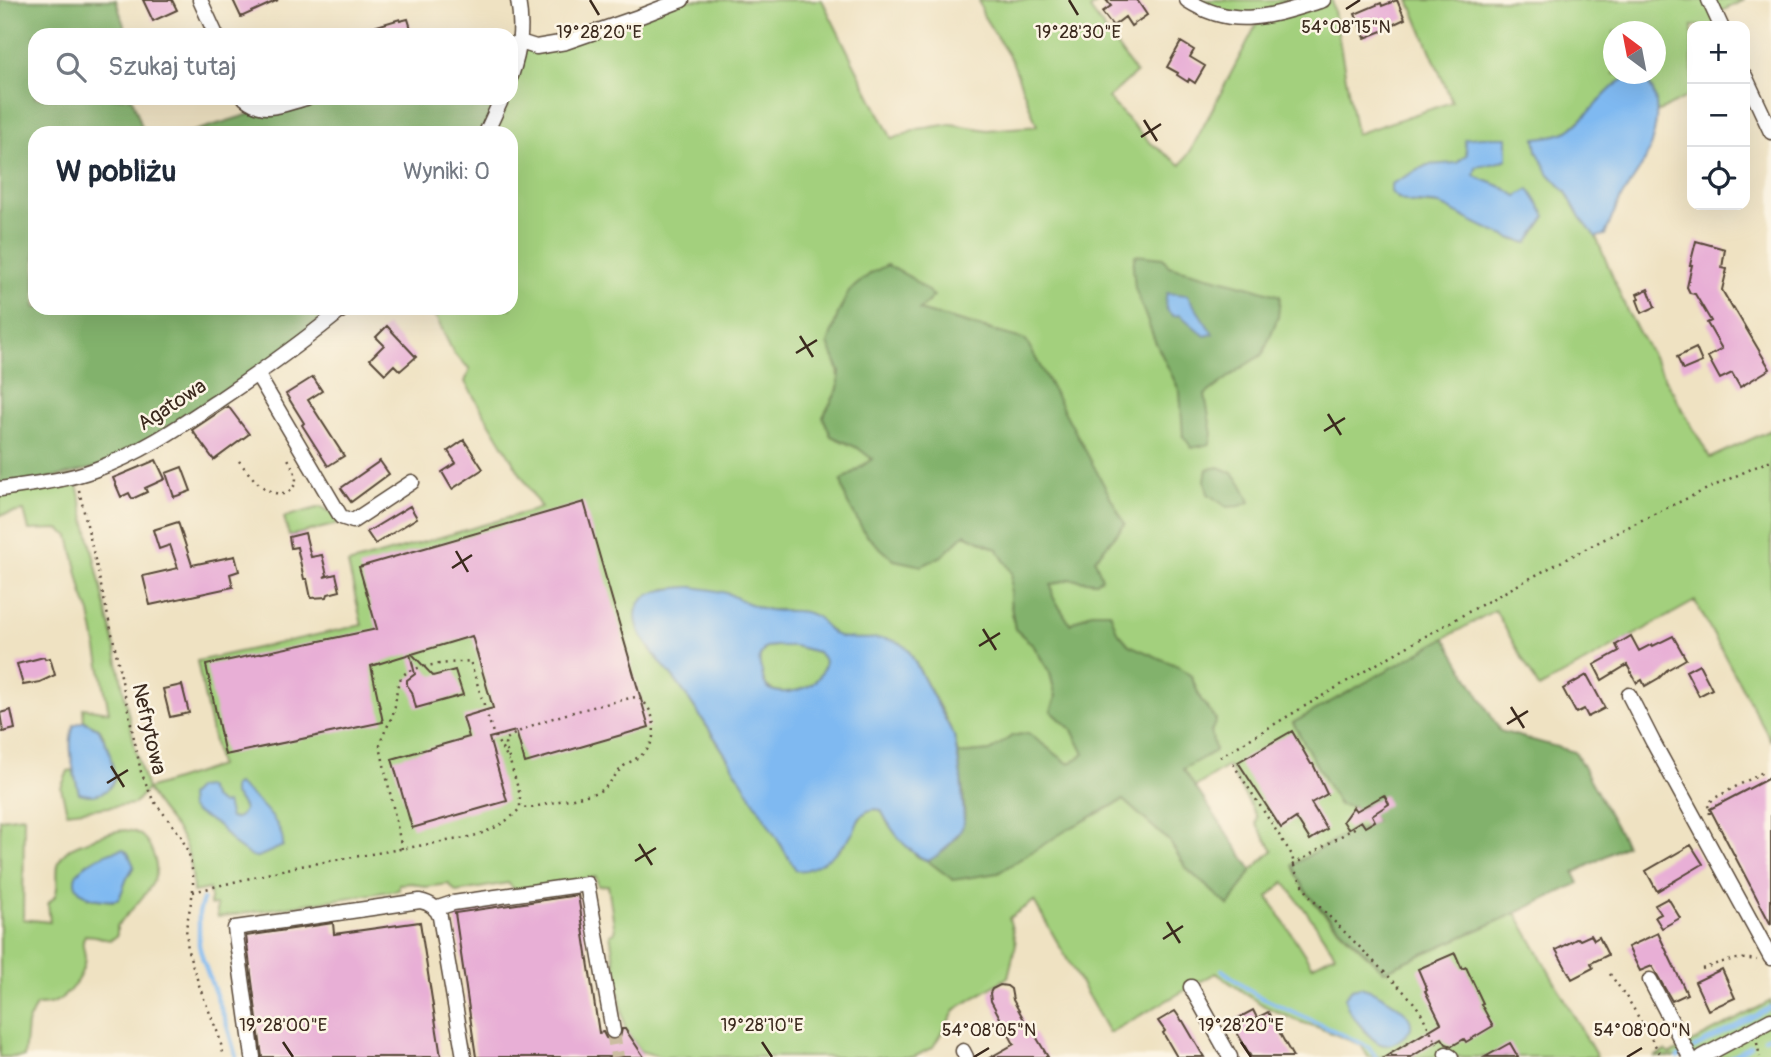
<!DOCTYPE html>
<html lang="pl">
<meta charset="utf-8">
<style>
body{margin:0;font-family:Pangolin,sans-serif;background:#f6f6f7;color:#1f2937}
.controls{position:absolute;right:21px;top:21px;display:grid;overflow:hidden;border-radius:14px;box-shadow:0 7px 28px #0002}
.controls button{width:63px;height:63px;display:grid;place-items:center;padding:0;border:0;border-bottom:2px solid #e0e1e3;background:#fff;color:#1f2937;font:35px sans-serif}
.compass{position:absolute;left:1603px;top:21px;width:63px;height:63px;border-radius:50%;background:#fff;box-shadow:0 7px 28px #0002;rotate:328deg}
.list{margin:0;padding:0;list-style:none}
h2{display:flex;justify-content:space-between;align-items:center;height:91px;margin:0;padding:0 28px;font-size:30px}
h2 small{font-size:23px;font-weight:400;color:#747a83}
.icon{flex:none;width:38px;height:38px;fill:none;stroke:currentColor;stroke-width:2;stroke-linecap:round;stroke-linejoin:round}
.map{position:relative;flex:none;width:1771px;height:1057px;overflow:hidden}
.search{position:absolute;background:#fff;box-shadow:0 7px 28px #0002;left:28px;top:28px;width:490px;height:77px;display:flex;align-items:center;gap:18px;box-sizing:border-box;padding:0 24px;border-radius:21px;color:#747a83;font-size:26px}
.panel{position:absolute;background:#fff;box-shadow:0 7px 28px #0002;left:28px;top:126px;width:490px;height:189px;border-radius:21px}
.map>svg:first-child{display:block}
.green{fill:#a3d07d;stroke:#6f7d4e;stroke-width:2;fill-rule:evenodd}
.forest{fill:#82b26c;stroke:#5e6e45;stroke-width:2}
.water{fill:#7fb9f1;stroke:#5d7288;stroke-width:2;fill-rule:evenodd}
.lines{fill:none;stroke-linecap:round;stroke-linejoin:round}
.stream{stroke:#7fb9f1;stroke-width:4.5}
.building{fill:#e8afd6}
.minor-tunnel{stroke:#cbbda1;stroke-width:14;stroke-dasharray:14 7;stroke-linecap:butt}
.minor-casing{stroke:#564637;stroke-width:17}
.path{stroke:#564637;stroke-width:2.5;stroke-dasharray:2 5;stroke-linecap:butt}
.minor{stroke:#fff;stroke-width:14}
.ticks{fill:none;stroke:#3b2a1e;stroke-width:2.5}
.labels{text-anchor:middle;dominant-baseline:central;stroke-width:5;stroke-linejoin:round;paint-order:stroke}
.street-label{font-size:21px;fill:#3b2a1e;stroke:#fcf5e5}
.ticks-label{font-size:18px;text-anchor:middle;fill:#3b2a1e;stroke:#fcf5e5;stroke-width:5;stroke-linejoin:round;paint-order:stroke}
</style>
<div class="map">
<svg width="1771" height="1057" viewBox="0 0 1771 1057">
<rect width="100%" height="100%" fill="#fcf5e5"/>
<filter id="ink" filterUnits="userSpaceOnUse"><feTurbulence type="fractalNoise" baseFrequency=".0143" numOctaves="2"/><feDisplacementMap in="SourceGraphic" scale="14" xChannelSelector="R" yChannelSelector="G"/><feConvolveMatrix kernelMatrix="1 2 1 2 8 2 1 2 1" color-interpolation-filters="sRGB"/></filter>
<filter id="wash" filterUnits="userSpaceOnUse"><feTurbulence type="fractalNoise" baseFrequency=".00686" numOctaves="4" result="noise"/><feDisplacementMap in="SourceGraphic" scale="28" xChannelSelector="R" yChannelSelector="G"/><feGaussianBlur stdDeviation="1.57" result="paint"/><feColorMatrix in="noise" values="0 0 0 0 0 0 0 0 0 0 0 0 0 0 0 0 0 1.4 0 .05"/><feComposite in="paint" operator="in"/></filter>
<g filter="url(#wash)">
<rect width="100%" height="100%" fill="#efe2c2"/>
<path class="green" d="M682,0H822L892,139L918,129L951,124L987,130L1037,126L1012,61L983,15L979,0H1101L1090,9L1136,73L1108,98L1148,141L1181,165L1191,150L1261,16L1245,18L1187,0H1332L1356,134L1452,102L1409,0H1744L1716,14L1721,26H1692V94L1656,113C1657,99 1653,89 1644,78L1586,115L1570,130L1559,135L1535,139L1548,173L1566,192L1580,217L1596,237L1627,311L1710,458L1771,430V741L1695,601L1539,688L1495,610L1293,723L1366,805L1375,821L1358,831L1356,828L1293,865C1305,904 1355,943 1384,971L1516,913L1597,1057H1368L1361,1045L1317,1027L1300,1022L1268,1008L1253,999L1216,973L1109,1033L1034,901L1009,918L1016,944L1008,977L956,1009L933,1047L914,1057H662L640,1051L625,1029L610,934L615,932L608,885L598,886L596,877L515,890L508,883L456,892L449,884L425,887L413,883L399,884V890L218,917L216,905H210V895L209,889L193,892C193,870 190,848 176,829C166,816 155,805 147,789L134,804L67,812L61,788L68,771L73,770L79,793L90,795L97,794L104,737L100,729L84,721L83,708L109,712L90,613L83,595L69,536L59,529L29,530L24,511L0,515V489L75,476L113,638L136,752L147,789L219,766L197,661L362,625L348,564L541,508L465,382L470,369L454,354L437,319L428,308H511V133H486L502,98H511V45L536,47ZM1614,32H1656V74H1614ZM1507,137V159L1496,163L1476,167L1473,176L1502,187L1546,216L1527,243L1514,240L1488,228L1442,205L1411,203L1399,199L1427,165L1457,164L1467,154L1465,139ZM934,296L919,310L993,330L1095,582L1069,579L1050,585L1053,597L1070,624L1092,612L1117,631L1129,645L1191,676L1201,700L1216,719L1211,731L1215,751L1183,768L1195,787L1228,766L1257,817L1256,824L1273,850L1252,870L1229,906L1187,869L1169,841L1123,800L1070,828L953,879L928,861L918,857L908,848L888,824L881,810C857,804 856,836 841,848C832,856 807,864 796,870L745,785L683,690L648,646L665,589L692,587L728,594L746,604L769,610H784L817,617L832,633L839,637L853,639H887L908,649L946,719L954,736L958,754L991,751L1012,736L1028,733L1069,764L1085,754L1072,730L1051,711L1056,697L1050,673L1033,645L1015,629L1010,600L1012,573L997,549L965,534L942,556L873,459L858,448L831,436L823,417C842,382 844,382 829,344ZM1284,882L1311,918L1335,954L1312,966L1268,897Z
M321,507L333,513L338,524L289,536L284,517Z
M776,646H794L818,652L825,661C825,669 819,680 811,685C801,691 777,696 768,687C763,683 763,677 762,672C758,661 758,656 767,647Z
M24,816L23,919L50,922L48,904C50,901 53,899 55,896C62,879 50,866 67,851C73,845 84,843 91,839C117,829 142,821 153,854C156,862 158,872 154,880C149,893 127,914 117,926V935C109,944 105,938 95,936C92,935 88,936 85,935C80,944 85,949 85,958C84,975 69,996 53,1003C47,1005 42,1005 36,1005L27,1024L24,1057H0V819ZM134,866L127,878L119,899L113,901L88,898Z
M1771,1001V1057H1654L1665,1051L1670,1054Z"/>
<path class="forest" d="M0,0H116L127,35H35V98H132L144,133H35V308H344L311,335L109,465L0,489Z
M306,98H502L486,133H188L273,107Z
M1135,255L1163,258L1169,266L1251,287L1280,296L1278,317L1263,354L1241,368L1205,395L1212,434L1210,444L1192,448L1183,436L1180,392L1155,341L1135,288L1133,267Z
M887,265L910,277L934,296L919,310L1026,340L1125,524L1095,559L1102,578L1095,582L1069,579L1051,585L1053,597L1070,624L1092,612H1110L1117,631L1129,645L1178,666L1191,676L1201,700L1216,720L1211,732L1215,751L1183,769L1252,870L1229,906L1187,869L1169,841L1123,800L1070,828L998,873L953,880L928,861C942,853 961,838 964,821C966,805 960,771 958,754L990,751L1012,736L1028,733L1069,764L1084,754L1072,730L1051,711L1056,697L1050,673L1033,645L1015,629L1010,600L1012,573L997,549L965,534L942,556L922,566L894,560L866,535L847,502L841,481L872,459L858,448L831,436L823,417L838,389L840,372L828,344L838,314L849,291L871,273Z
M1219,467C1239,474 1242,483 1250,502L1240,506L1227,507L1208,494L1205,480L1207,469Z
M1445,638L1500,731L1575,752L1626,845L1574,873L1579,883L1516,913L1384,971L1319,907C1307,895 1298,881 1293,865L1356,827L1359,831L1375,821L1366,805L1356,811L1353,807L1339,805L1293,723Z"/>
<path class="water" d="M1637,75C1667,89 1656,134 1646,158C1639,173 1628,186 1620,200C1614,211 1610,223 1605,235L1596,237L1580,217L1566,192L1548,173L1537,151L1535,138C1546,137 1558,136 1568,131C1591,117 1610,78 1637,75Z
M1480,137H1507V159L1496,163L1476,167L1474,176L1502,187L1517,196L1529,189L1546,216L1528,243C1505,238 1483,227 1462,216C1455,213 1449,208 1442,206C1422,199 1409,210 1391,192V184L1427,165L1457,163L1467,154L1464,139Z
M1167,293L1187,295L1213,334L1205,336L1180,315L1173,316C1164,309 1164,304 1167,293Z
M692,587C704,589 718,590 729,594C742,600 754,608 769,610C784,612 803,608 817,617C826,623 826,633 841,637C862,643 891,631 908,649L954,736L961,777L964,822L961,830L947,847L938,855L928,861C907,852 891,830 881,810C873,808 867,810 861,816C857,821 857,826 854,831C845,847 815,874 796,870C770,827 744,784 717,741C702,719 688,696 671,675C659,660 636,636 636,616C636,589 674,588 692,587ZM776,646H794L818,652L825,661C825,669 819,679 811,685C801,691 778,696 768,688C763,683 763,677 762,672C758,661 758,656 766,647Z
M84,721L99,729L109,750L115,778C109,794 94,798 79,793C74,772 66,745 74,725Z
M237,784C254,797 285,823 283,846L258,857H252L234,844L218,825L194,812L190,807L189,796L197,788L207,787L213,798L222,804L226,803L230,818C237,820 242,816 244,809L241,803L233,794V786Z
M123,849L128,853L134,866L127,878L119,899C112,902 106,900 98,899C90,898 84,896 79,890C61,870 108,851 123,849Z
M1360,987C1373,990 1410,1008 1411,1024C1412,1029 1407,1034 1403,1037C1384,1054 1373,1041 1360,1025C1353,1017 1345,1007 1345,997L1352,989Z"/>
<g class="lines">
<path class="stream" d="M203,899L199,913V945L203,960L226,1022L236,1057
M1222,970L1256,995L1363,1044L1369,1048L1376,1057
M1765,1038L1771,1035
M1694,1048L1770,1008
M1678,1057L1680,1056
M1731,1057L1751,1046"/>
</g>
<g id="blocks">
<path class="building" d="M143,0H172L177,10L153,21Z
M233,0H278L241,17Z
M1106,0H1137L1147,15L1131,26L1125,17L1113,26L1102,12L1111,6Z
M1397,0L1405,19L1390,26V28L1365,38L1355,14L1381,3L1382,6Z
M400,19V21L408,19L413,35H358L357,32Z
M1181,42L1194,50L1190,57L1205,66L1195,83L1189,79L1188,82L1177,75L1178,73L1167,67Z
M1696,241L1725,249L1722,268L1727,269L1722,290L1733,309L1734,308L1770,369L1740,387L1732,373L1720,379L1708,357L1722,349L1707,323L1711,321L1695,294L1690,293L1687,287L1692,265H1690Z
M1648,289L1655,307L1642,313L1637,300L1639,299L1637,294Z
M387,326L416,357L400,371L394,365L385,374L370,359L384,345L376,337Z
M1696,348L1702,362L1683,370L1677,357Z
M313,377L322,391L308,400L344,456L328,466L302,425L304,423L286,394Z
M228,406L249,434L214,460L192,430Z
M464,440L483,469L452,489L442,472L456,463L448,451Z
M156,460L165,479L145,488L147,492L132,499L129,493L121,497L113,478Z
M380,461L389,474L351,502L341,488Z
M182,467L191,491L174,497L166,473Z
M584,502L649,727L525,763L516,731L489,738L507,801L412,828L392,759L469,737L463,717L493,708L472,636L412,654L433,676L455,670L463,695L416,708L412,692L407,685V680L415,674L410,654L371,666L383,722L225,755L206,665L377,629L359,567Z
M410,506L417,518L375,544L367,532Z
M178,522L192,565L235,556L239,571L230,574L233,587L150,605L143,576L178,568L170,545L159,549L153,530Z
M305,533L311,557L322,555L327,575L324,577L336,574L340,591L328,594L327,597L311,598L307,579H304L297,547L291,548L289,537Z
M1631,636L1639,651L1652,644L1653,646L1673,636L1686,659L1667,670L1659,678L1645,686L1642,680L1637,683L1627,665L1602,680L1594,665L1619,651L1616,645Z
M44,657L45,659L50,658L55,675L40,682L23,685L17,664Z
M1699,664L1712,689L1699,696L1686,671Z
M1587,675L1605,708L1588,717L1584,709L1576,713L1563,689Z
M182,685L189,713L170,717L163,689Z
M11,710L15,729L3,732L0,713Z
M1292,731L1311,764H1313L1327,794L1311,803L1327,829L1310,840L1296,818L1281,828L1238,762Z
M1771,777V925L1710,809Z
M1384,795L1389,804L1372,815L1375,821L1365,827L1361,821L1348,829L1343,821L1353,807L1356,811Z
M1691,845L1703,864L1657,891L1646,871Z
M578,895L599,1033L603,1032L606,1038L614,1041L620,1038L622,1029H625L644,1057H476L455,913Z
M1668,898L1680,918L1662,928L1655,917L1661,914L1655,905Z
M420,922L441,1057H262L246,936L333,923L334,934Z
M1658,933L1687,994L1672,1001L1652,966L1640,971L1628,947Z
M1591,935L1594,940L1599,937L1608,955L1591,963L1593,968L1572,979L1556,950L1578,938L1580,940Z
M1455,953L1462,969L1466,967L1483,1003L1481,1004L1493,1026L1466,1042L1464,1039L1452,1046L1446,1044L1442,1038L1411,1057H1385L1441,1023L1425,991L1427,990L1418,969Z
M1722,969L1735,998L1708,1010L1695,982Z
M1000,985L1007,986L1011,989L1013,1000L1032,1034L1034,1033L1048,1057H991L1014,1044L991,1001L990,993L992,989Z
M1253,1010L1257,1018L1268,1012L1293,1057H1251L1231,1022Z
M1175,1011L1182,1021H1183L1204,1057H1177L1163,1033L1165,1031L1158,1021Z
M1510,1043L1518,1057H1485Z"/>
</g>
</g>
<g filter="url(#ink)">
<use href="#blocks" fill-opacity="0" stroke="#564637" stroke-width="2"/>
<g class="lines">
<path class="minor-tunnel" d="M613,1031L617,1057"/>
<g class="minor-casing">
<path id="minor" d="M200,0L216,35
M1187,0C1235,31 1273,15 1323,0
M1709,0L1721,26
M511,45L520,42L536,47L566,42L638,17L682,0
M511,76C520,50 523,27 518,0
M1745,76L1771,132
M245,98C265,115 283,104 306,98
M486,133L502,98
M257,374L341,517L353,521L412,482
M0,489C31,484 64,481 94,470C140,454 179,427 219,400C262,371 304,341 344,308
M1629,695L1653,742L1771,958
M435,909L453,903L587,884L613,1031
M1650,980L1690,1057
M1191,987L1230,1057
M963,1051L966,1057
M1446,1054L1451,1057
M253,1057L235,928L420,901C430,903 437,908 440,917L464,1057
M1702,1057L1771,1020"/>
</g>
<path class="path" d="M239,461C251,476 264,495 285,494C304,483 294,470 286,455
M79,490L113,638L141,772L153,800L181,836L190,857L193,876V892L186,928L188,951L201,991L219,1036L224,1057
M1220,757C1359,673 1500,591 1646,518C1687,498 1729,479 1771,460
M1233,764L1292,855L1295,871L1310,897L1411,999L1420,1011L1437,1044
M1710,814L1708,805L1713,799L1763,772
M402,849L380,746C382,733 391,723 394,710C397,700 395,687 401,678C409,664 454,663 470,661L493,733L509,761
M1293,865L1356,827
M193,892L295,867L465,838C484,834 507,824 520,808V795L505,745L507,739C536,718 595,707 630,698L637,697C655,707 659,734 647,750C641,757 632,760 624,766C611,777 611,789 591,794L533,807L520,808
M1702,969C1721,962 1737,956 1757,960
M1610,974L1629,1001L1662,1057
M1757,1043L1760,1057"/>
<use href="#minor" class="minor"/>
</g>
</g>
<path class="ticks" d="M590,0L599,15M1069,0L1078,15M1346,9L1360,0M1144,120L1157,141M1141,137L1161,124M800,336L813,357M796,353L817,340M1328,414L1341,435M1324,431L1345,418M456,551L468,572M452,568L472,555M983,629L996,650M979,646L1000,633M1511,707L1524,728M1507,724L1528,711M111,766L124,787M107,783L128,770M639,844L652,865M635,861L656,848M1167,922L1180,943M1163,939L1183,926M283,1042L293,1057M762,1042L772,1057M1241,1042L1251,1057M974,1057L989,1048M1627,1057L1642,1048"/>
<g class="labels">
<g class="street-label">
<text transform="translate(172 405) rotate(-33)">Agatowa</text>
<text transform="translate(149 729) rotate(77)">Nefrytowa</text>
</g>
</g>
<g class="ticks-label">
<text x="1346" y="33">54°08'15"N</text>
<text x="599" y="38">19°28'20"E</text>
<text x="1078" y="38">19°28'30"E</text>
<text x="283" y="1031">19°28'00"E</text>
<text x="762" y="1031">19°28'10"E</text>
<text x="1241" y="1031">19°28'20"E</text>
<text x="989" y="1036">54°08'05"N</text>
<text x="1642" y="1036">54°08'00"N</text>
</g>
</svg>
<div class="controls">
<button>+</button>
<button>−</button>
<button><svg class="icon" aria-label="locate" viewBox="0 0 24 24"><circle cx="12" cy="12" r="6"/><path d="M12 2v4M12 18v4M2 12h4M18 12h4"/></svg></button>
</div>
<svg class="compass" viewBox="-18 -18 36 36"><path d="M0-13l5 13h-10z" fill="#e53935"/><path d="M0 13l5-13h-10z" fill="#747a83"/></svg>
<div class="search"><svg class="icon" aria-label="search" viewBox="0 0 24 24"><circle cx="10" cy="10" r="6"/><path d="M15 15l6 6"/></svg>Szukaj tutaj</div>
<section class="panel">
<h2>W pobliżu<small>Wyniki: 0</small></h2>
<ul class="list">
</ul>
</section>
</div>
